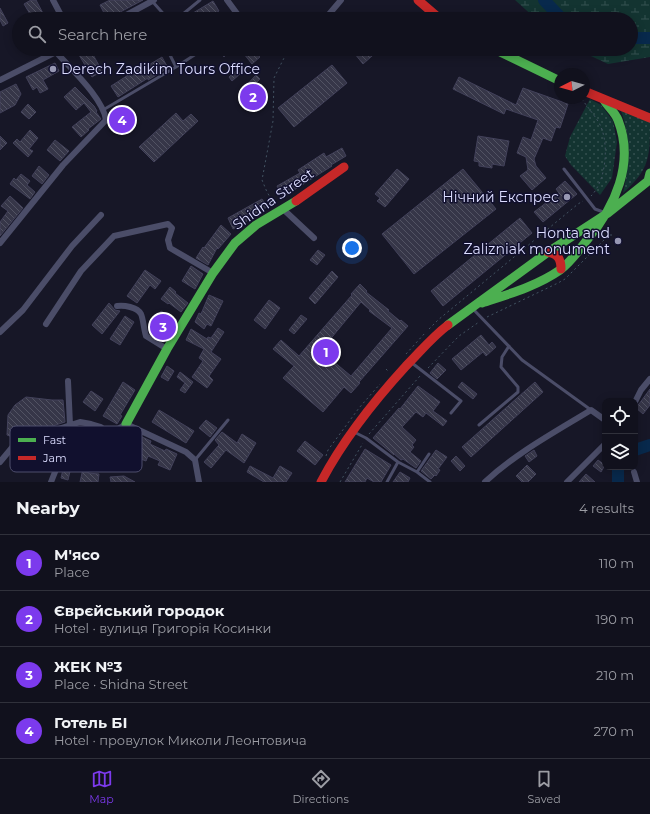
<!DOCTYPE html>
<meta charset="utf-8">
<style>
body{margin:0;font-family:Montserrat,sans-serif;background:#1e1f2a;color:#f1f3f6}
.controls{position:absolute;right:12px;bottom:12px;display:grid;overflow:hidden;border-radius:8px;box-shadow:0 2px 10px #0003}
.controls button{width:36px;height:36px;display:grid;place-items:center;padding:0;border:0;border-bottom:1px solid #30313b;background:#11111d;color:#f1f3f6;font:20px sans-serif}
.compass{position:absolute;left:554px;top:68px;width:36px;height:36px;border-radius:50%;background:#11111d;box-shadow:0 2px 10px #0003;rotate:264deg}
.you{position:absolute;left:352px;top:248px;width:14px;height:14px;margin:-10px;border:3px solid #fff;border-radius:50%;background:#1a73e8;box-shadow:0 0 0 6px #1a73e833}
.badge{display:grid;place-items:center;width:26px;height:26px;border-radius:50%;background:#7c3aed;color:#fff;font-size:13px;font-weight:700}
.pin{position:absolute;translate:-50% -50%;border:2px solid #fff;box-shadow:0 1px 4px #0006}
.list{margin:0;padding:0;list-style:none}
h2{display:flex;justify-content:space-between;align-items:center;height:52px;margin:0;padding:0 16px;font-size:17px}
h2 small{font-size:13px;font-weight:400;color:#9c9da4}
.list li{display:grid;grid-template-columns:26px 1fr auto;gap:12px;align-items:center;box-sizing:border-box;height:56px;padding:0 16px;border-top:1px solid #30313b}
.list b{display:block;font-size:15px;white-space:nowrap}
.list p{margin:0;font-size:13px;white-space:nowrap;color:#9c9da4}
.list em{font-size:13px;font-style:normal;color:#9c9da4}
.icon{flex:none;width:22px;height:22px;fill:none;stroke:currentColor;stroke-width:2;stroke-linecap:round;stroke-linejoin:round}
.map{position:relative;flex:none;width:650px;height:482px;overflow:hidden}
.search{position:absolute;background:#11111d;box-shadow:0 2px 10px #0003;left:12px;right:12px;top:12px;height:44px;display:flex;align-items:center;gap:10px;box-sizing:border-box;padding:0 14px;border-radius:22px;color:#9c9da4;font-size:15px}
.sheet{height:276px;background:#11111d}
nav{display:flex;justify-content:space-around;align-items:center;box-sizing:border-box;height:56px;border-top:1px solid #30313b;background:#11111d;font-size:11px;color:#9c9da4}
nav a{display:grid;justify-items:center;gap:2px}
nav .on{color:#7c3aed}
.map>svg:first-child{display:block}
.grass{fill:url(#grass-dots)}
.wetland{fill:url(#wetland-marsh)}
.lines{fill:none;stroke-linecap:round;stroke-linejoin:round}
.river{stroke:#08294c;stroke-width:12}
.building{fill:url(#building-back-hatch);stroke:#42415a;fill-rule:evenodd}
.path{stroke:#425362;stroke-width:1;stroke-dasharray:2 3;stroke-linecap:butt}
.lane{stroke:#4b4d68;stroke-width:3}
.street{stroke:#4b4d68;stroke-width:6}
.fast{stroke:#4caf50;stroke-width:9}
.jam{stroke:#c62828;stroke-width:9}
.poi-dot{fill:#9798b3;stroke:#11102e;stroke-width:1.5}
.labels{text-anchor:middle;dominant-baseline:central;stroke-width:3;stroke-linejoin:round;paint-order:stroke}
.poi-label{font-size:14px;fill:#dcddff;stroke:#11102e;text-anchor:end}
.street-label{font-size:14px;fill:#dcddff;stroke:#11102e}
.key{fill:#11102e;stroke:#4e4e6d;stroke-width:1}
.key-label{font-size:11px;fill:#dcddff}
</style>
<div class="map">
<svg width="650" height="482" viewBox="0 0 650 482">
<defs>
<pattern id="grass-dots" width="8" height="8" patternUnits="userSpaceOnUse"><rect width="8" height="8" fill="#133431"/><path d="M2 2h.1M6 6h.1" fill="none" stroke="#355150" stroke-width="1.8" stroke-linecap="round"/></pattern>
<pattern id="wetland-marsh" width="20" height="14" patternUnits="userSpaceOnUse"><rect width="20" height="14" fill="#133431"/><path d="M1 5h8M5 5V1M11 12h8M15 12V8" fill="none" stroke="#355150"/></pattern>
<pattern id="building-back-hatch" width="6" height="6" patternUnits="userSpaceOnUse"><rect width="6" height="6" fill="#363648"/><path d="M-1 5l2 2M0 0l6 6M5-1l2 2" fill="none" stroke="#525363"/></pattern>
</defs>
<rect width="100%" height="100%" fill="#171727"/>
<path class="grass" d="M590,99L601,105L613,121L617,142L612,178L600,195L571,165L565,156L570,137Z
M620,108L650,121C650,157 650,169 623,193C630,164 631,137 620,108Z"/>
<path class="wetland" d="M515,0H650V57L608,64L576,49H631V19H536Z"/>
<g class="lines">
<path class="river" d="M544,0L562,19
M631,38H650
M635,450L650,445
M618,482V467"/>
</g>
<path class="building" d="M31,0H36L46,19H33L24,4Z
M110,0H143L107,19L100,5Z
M213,1L219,11L206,19H196L193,13Z
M0,8L8,23L3,26L0,20Z
M90,49L102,71L92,77L79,55Z
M216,49H232L224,57Z
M249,49H252L260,57L252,64L244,54Z
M351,49H380L363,64Z
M162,57L168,68L148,80V78L118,97L111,86L141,67L142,69Z
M55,63L59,71L43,80L48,89L40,93L37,87L33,90L26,77Z
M332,65L347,83L294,127L278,108Z
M237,70L240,74L232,81L229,77Z
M256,75L260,79L243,95L240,92Z
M459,77L516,105L523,88L568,104L560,128L556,127L551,141L543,138L534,159L536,166L546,178L532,190L520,176L528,170L526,157L517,153L523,137L531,140L538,120L506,109L504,114L453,89Z
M16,84L21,94L15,105L0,113V92Z
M75,87L94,106L97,111L96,112L101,119L88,129L89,130L81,137L72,127L91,112L84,103L76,110L64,97Z
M28,104L36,112L29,119L21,112Z
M128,106L135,118L129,122L132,126L118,133L110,117Z
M176,113L183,121L191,114L198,121L154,162L139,147Z
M30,130L38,138L29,149L33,151L28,157L13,143L17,139L20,142Z
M0,136L7,143L0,150Z
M478,136L509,141L504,166L492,164V168L479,166V162L474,161Z
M55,140L69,151L60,161L47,150Z
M342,148L346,156L331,165L332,166L316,176L283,197L277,186L300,173L298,170L324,153L326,157Z
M39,166L49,175L42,184L32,176Z
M397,169L409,179L385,207L377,201L380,198L375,194Z
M463,169L496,209L414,274L382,234Z
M21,174L30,181L27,185L35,192L30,199L10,184L14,178L16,180Z
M565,181L577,194L543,222L534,212L559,193L556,189Z
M10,196L23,208L0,236V222L8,211L1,206Z
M262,199L267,207L246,219L247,221L233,229L228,218Z
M520,218L532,233L443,306L431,291Z
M221,225L231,234L218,249L217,248L208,265L196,258L203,247L204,248Z
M318,250L325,255L317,265L310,260Z
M191,266L203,274L195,289L182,281Z
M145,270L161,281L155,289L150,285L137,303L127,296Z
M332,271L338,277L315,304L309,298Z
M360,284L367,291L366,292L389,310L388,311L400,321L401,320L408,326L359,382L360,383L351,393L344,387L323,412L283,378L294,366L273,349L281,340L299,356L352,295L351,294ZM361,302L370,310L369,311L392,328L351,376L327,356L330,353L323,348Z
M170,287L176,292L175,293L188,303L181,312L169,303L168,304L161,299Z
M209,295L223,301L211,326L207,324L204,329L195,322L199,313L201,314Z
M269,300L280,308L265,329L254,320Z
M109,303L115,310L120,311L102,334L92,325Z
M161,311L177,320L164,342L150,333L149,332Z
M301,315L307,319L294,334L289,330Z
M125,316L134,322L120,345L110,339Z
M218,328L224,332L211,352L221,359L209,376L213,380L207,388L192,377L203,361L199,358L204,349L186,340L191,329L207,339L208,337L211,338Z
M481,335L489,345L492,342L496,347L486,356L483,352L461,370L452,359Z
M438,363L446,370L437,379L430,373Z
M167,366L174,371L168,381L161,377Z
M180,372L193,382L185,393L180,390L185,383L177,377Z
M123,382L135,390L120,415L122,416L117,424L103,416Z
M462,382L477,394L473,399L458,387Z
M535,382L543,392L471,457L462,447Z
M418,386L440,402L433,411L447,421L443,426L426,413L423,417L416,412L402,427L416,440L412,445L414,447L410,452L421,461L416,468L403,459L401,460L394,454V455L373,438L399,408L400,409Z
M650,389V405L643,414L635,407L639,404Z
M91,391L103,399L95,411L83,402Z
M26,397L52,400H63L65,422L15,438L7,435L8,415L15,405Z
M159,410L194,431L186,443L152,422Z
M206,420L217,428L210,437L199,428Z
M222,432L237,443L242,434L256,443L244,463L226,450L211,468L204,462L219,445L215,440Z
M140,436L151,441L150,444L165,451L166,449L177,454L170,470L158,465L160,461L148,456L146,461L138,458L140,453L132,449L135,439H139Z
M305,441L323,455L315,465L297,451Z
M365,449L391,465L381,482H374L367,478L365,482H345Z
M436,450L447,457L438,469L440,470L436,476L435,475L431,479L421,471Z
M534,450L537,456L529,462L525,456Z
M456,456L465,466L460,471L451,461Z
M598,460L605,465L601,472L593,466Z
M84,464L90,465L88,473L99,474L98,482H80Z
M64,465L71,467L68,480L61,478Z
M527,465L536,474L528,482H522L516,476Z
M250,466L273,478L280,466L292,473L286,482H264L247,472Z
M400,472L410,478L408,482H393Z
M586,474L595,482H579Z
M124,476L135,482H111L110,477Z"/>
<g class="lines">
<path class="path" d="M582,99C587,107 598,119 601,127C609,146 606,181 591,196
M274,204L267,192L262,180L273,121L274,78L285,56
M487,317L558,283L565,279L609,235H612L614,237
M429,329L438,320L578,204L583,201
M406,354L425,333
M428,368L459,336L479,322
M386,369L389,372
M369,434L420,376
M326,456L328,450L359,408L380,384
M340,482L363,443"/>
<path class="lane" d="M152,1L168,19
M133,12L137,19
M174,19L183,14L200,0
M167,49L176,67
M103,110L176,67L199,52
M564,169L595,209L606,213
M473,309L522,360L591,410
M412,363L461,401L451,413
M479,425L518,392V387L501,367L502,357L509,346
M354,432L366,438L398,462L417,472L430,482
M83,459L121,469L136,429
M195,460L228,420
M417,472L429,454
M387,482L398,462"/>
<path class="street" d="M53,0L63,19
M227,0L241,19
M119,19L154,0
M325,19L341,0
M283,49H287
M0,80L62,49
M283,209L314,238
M0,243L63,165L106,120C103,98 71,69 56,52
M117,306C124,305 137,307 141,314C143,318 144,330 146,336L167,349
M46,324L81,271L114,236L168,224L172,228L168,240L170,248L213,273
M0,332L23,310L72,246L101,215
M68,381L70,425
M635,402L641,390L650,379
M0,462L15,444L24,440L80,422L91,424L101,427
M634,472L637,482
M51,482L69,437L78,431L118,429L126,424L186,452L195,460L199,482
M485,482C516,453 555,432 591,410L605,420
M567,482L605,444"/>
<path class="fast" d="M494,49L560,81
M482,303C509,294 537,286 560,270C571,262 579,250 587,240C615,207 635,163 618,120C615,112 608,107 604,100
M448,325L548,252L608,213L648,181L650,173
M126,424L167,349L213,273L235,243L256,225L296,201"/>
<path class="jam" d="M418,0L440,19
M584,91L650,118
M296,201L344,167
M548,252C558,254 561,259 561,269
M321,482C343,440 374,401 406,366C420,352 432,337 448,325"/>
</g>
<g class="poi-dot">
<circle cx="53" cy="69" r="4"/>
<circle cx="567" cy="197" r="4"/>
<circle cx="618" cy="241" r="4"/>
</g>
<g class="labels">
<g class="poi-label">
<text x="61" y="69" text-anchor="start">Derech Zadikim Tours Office</text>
<text x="559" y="197">Нічний Експрес</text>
<text x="610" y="233">Honta and<tspan x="610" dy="16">Zalizniak monument</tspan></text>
</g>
<g class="street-label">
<text transform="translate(273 199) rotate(-35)">Shidna Street</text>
</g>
</g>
<rect x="10" y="426" width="132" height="46" rx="6" class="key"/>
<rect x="18" y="438" width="18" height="4" fill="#4caf50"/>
<rect x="18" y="456" width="18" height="4" fill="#c62828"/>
<g class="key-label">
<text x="43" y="444">Fast</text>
<text x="43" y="462">Jam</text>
</g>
</svg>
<div class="controls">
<button><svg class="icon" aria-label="locate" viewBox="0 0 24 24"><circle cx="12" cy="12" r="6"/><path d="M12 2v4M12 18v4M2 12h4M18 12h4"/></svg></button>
<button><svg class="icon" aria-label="layers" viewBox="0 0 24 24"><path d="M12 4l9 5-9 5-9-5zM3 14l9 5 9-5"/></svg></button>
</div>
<svg class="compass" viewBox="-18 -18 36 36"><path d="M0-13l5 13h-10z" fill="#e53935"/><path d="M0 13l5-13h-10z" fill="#9c9da4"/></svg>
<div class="you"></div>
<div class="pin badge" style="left:326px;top:352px">1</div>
<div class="pin badge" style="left:253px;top:97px">2</div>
<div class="pin badge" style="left:163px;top:327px">3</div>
<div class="pin badge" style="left:122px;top:120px">4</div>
<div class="search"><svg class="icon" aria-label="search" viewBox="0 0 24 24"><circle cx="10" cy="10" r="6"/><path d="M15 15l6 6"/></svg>Search here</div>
</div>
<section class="sheet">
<h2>Nearby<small>4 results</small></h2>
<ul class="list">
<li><span class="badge">1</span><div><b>М'ясо</b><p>Place</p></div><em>110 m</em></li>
<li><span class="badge">2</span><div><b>Єврєйський городок</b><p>Hotel · вулиця Григорія Косинки</p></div><em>190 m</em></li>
<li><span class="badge">3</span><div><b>ЖЕК №3</b><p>Place · Shidna Street</p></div><em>210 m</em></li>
<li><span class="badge">4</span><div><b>Готель БІ</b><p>Hotel · провулок Миколи Леонтовича</p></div><em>270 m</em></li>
</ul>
</section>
<nav>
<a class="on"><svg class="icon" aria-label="map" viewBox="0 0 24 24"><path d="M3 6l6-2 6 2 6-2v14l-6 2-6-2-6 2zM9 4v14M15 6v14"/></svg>Map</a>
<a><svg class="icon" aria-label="directions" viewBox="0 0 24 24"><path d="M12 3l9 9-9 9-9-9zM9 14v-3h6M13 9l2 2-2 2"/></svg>Directions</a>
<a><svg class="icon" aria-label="saved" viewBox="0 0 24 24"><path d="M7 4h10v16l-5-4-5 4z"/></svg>Saved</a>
</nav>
